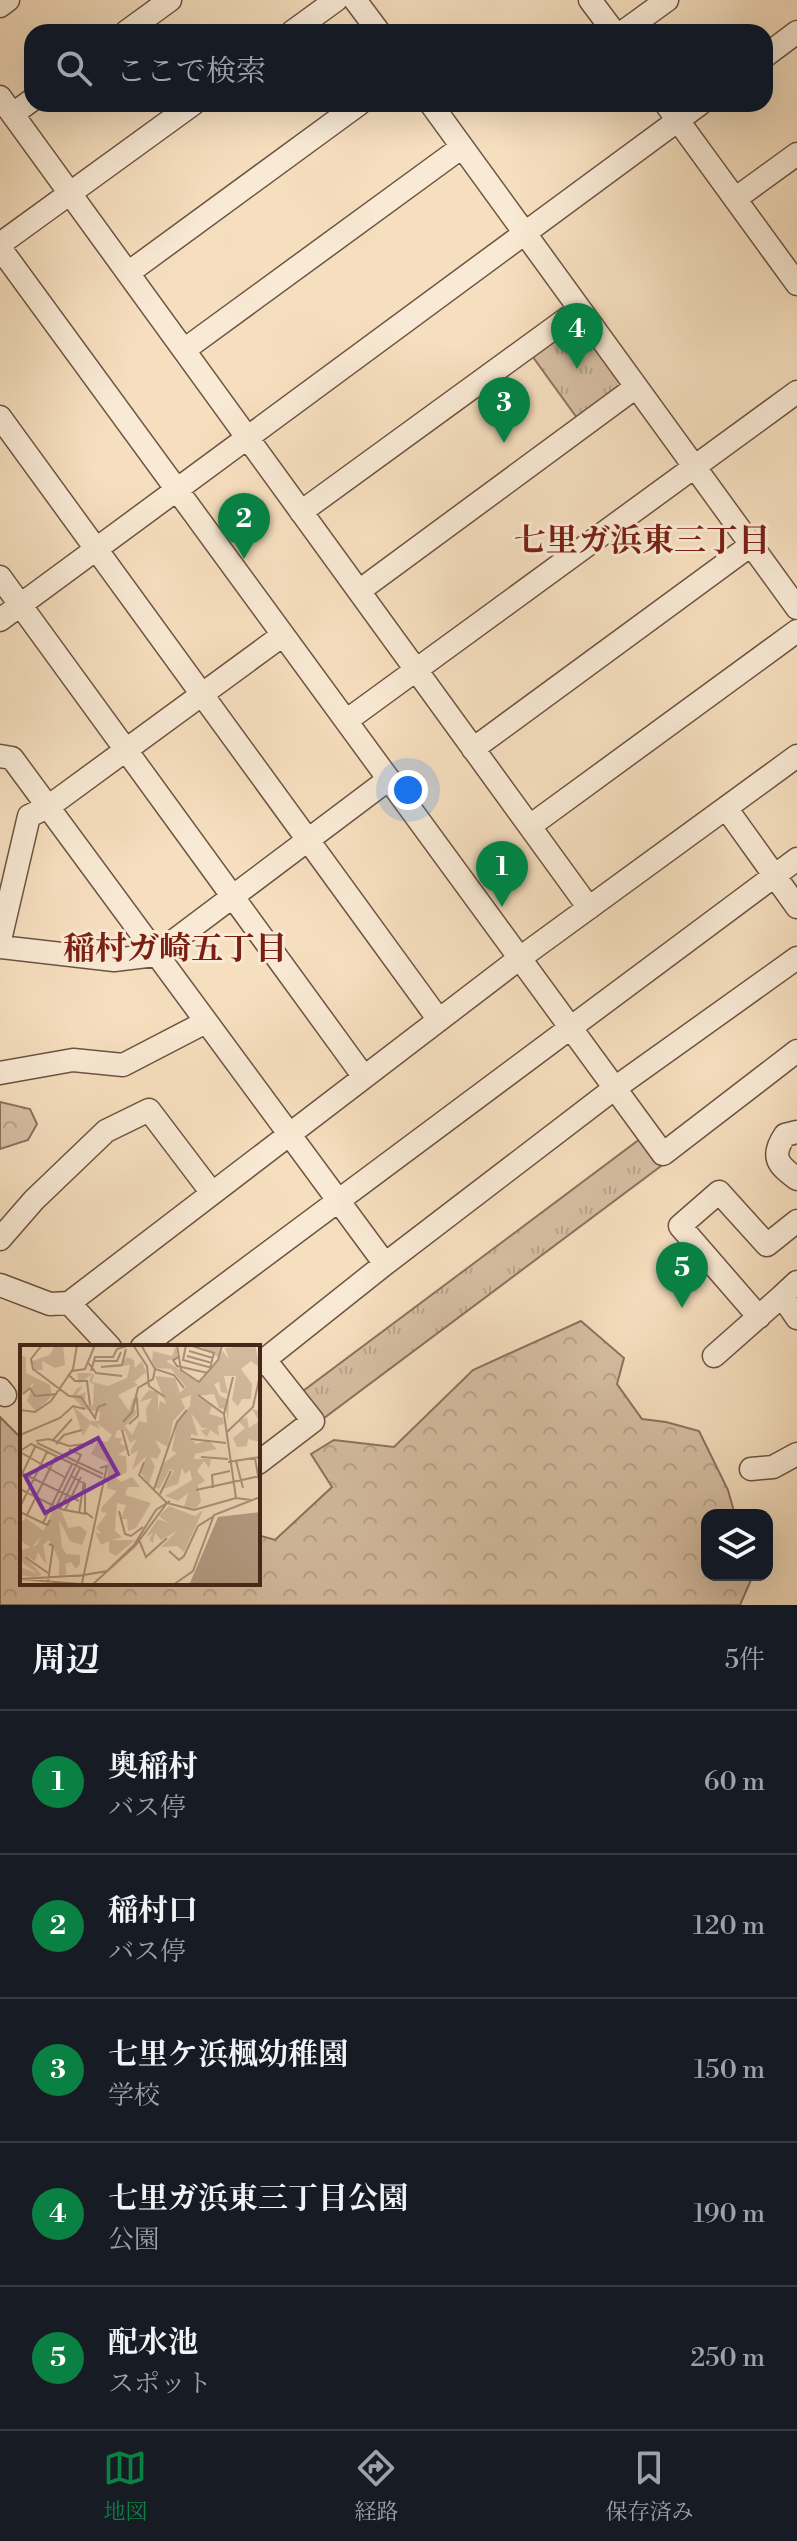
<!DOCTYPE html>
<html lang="ja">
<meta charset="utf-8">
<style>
body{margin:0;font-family:"Libre Bodoni","Noto Serif JP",serif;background:#20242c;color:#f1f3f6}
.controls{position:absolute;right:24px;bottom:24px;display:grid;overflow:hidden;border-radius:16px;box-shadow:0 8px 32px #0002}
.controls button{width:72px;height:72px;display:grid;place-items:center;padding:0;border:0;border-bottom:2px solid #363941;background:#171b24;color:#f1f3f6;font:40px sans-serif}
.you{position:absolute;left:408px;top:790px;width:28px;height:28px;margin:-20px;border:6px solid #fff;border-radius:50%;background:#1a73e8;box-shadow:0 0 0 12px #1a73e833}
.badge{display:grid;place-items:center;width:52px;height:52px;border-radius:50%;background:#0b8043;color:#fff;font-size:26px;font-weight:700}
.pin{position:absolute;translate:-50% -66px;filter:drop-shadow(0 2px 4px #0008)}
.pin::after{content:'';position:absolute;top:42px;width:28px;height:24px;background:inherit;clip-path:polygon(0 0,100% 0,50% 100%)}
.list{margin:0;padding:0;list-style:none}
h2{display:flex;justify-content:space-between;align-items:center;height:104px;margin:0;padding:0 32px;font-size:34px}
h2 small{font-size:26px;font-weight:400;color:#9ea1a6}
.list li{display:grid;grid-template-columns:52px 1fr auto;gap:24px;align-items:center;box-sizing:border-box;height:144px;padding:0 32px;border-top:2px solid #363941}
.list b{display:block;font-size:30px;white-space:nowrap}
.list p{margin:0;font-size:26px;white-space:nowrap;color:#9ea1a6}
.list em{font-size:26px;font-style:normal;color:#9ea1a6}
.icon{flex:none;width:44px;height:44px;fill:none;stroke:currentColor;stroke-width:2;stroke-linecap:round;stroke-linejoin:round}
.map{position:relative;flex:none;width:797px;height:1605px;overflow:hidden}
.search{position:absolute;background:#171b24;box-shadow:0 8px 32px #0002;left:24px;right:24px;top:24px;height:88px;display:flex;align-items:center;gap:20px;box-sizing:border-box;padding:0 28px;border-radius:24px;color:#9ea1a6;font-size:30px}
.sheet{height:824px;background:#171b24}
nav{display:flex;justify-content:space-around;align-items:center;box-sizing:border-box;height:112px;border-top:2px solid #363941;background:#171b24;font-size:22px;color:#9ea1a6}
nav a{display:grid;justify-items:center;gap:4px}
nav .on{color:#0b8043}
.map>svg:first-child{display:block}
.forest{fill:url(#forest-crowns);stroke:#8c725e;stroke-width:2}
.park{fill:url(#park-tufts);stroke:#8c725e;stroke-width:2}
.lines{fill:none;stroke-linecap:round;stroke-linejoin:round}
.minor-casing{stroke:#6e5342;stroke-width:25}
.minor{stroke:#f9ead5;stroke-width:22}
.labels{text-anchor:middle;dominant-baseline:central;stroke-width:6;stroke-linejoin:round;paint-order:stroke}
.neighbourhood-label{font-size:32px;font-weight:bold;fill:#7a1f14;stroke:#f9ead5}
.inset-road{fill:none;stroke:#ae947d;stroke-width:2}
.view{fill:#7b2cbf;fill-opacity:0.15;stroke:#7b2cbf;stroke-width:4}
.inset-edge{fill:none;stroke:#412419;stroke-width:4}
</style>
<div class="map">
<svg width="797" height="1605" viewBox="0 0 797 1605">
<defs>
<pattern id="forest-crowns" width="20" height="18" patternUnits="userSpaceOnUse" patternTransform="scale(2)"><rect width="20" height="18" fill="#d7bfa3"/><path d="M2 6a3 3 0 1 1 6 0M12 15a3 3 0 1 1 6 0" fill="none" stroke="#baa48c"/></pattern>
<pattern id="park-tufts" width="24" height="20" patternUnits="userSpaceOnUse" patternTransform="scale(2)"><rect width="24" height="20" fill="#d7bfa3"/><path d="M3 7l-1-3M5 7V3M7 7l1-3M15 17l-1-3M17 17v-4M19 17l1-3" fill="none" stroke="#baa48c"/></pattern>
</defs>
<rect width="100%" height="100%" fill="#f6dfbf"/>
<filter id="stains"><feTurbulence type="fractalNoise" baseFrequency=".0025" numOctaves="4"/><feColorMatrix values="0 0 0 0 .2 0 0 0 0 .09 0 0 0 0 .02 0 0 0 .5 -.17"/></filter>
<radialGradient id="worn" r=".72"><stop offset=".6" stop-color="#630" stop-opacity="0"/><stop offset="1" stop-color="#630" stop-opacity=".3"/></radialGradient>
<path class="forest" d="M0,1102L30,1109L37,1124L28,1140L0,1149Z
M581,1321L624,1358L617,1384L642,1419L666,1422L699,1431L728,1490L735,1515H707V1575H750L751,1580L740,1605H0V1417L22,1439V1583H258V1535L275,1540L332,1487L311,1454L334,1440L394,1447L473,1370Z"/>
<path class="park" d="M574,322L580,323L624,384L580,422L530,353Z
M640,1139L661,1166L320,1421L299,1394Z"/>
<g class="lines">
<g class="minor-casing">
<path id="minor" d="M355,0L379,32
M590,0L614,32
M0,6L8,0
M126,32L170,0
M292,32L336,0
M623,32L667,0
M765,56L797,32
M0,97L589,908
M431,104L797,608
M666,104L797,284
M13,114L32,100
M735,199L797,154
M0,244L193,104
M0,248L663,1154L797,1051
M128,273L359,104
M184,350L462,147
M0,417L439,1020
M301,512L580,309
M0,577L364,1077
M359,591L636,387
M0,620L700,104
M346,721L797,392
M473,749L751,545
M0,756L12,758L385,1264
M726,808L797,907
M530,826L797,631
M0,940L29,816L48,807L283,635
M0,947L114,960L155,955L389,779
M0,1073L73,1060L123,1065L204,1023
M797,1132L785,1135C770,1157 778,1165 797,1179
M0,1239L34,1200L106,1131L149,1110L212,1193
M0,1285L50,1304L69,1303L520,958L797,756
M782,1296L797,1282
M69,1303L110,1347
M759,1317L680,1226L719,1192L767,1245L797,1221
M142,1347L797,859
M714,1356L782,1296L797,1318
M258,1365L385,1264L615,1088L797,958
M0,1389L5,1395
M258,1463L313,1421L265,1360
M751,1469L773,1467L797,1454"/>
</g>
<use href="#minor" class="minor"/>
</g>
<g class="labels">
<g class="neighbourhood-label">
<text x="642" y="541">七里ガ浜東三丁目</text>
<text x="175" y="949">稲村ガ崎五丁目</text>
</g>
</g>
<g transform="translate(20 1345)">
<rect width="240" height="240" fill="#f6dfbf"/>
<path d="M35,0H43L45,20L35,23L22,16L23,25H15L12,16L30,10ZM156,0L158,12L146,16L179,37L199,13L179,0H198L209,14L205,3L235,0L240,23L231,16L221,24L232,39L231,54H222L218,61L212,55L216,31H204L208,49L201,47L199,37L194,39L200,51L209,55L208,76L206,64L199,63L194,49L177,51L192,61L189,69L203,73L204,79L198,81L199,91L190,85L187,92L181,86L188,83H182L171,68L178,91L171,89V94L176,99L188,95L197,104L175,109L174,114H191L189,123L184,116L177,126L185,136L178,140L181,157L175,164L164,162L168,148L158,156L145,151L172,135L170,125L165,129L162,123L158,139L143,144L154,126L150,124L139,144L135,142L144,118L157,108L152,106L157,77L170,61L171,50L161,54L165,63L153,76L148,102L135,95L141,106L137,114L130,112L135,121L129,139L121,128L126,111L112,125L118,106L111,109V104L117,94L110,98L105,86L97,85L95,93H103L100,98L108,103L98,110L106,111L107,127L96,133L101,137L112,132L120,142H108L105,150L131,158L116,183L108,186L107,174H101L106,160L97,158L95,186L102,192L92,195H115L96,211L89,207V196L81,200L75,187L82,189L76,183L87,168L81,167L82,162L97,146L87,143L88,118L71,109L78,95L87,97L92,90L77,78L80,84L70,79L63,91L53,61L70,76H79L80,67L64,64L52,51L57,43L63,41L56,51L66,47L64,60H73L74,40L69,36L72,29L59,39L57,28H70L74,30L72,37L88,41L107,33L110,20L88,23L101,20L107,12L114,15L115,23L122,16L126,27L114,37L118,40L98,50L109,66L106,74L113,54L119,50L114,63L117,68L105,81L112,90L119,76L127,78L126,64L132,53L119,57L129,45L138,47V67L140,56L146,59L135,31L155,33L160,48L166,42L151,24L136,23L132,16L133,6L152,11ZM0,10L6,12V28L30,40L32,51L16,66L7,56L14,37L0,51ZM232,64L240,66V97L228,94L227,101L217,102L213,93L225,83L218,76L227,72L229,83L239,76ZM149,161L175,171L183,165L164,207L157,201L141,202L157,186L141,195L135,188L133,198L129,195L133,188L126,192L138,174L148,178L139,171ZM34,163L42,167L48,183L60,181L67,187L62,200L50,196L39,175L42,202L46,209L60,210V219L56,224L51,217L45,219L47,229L39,232V215L29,195L23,200L27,221L18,207L15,216L3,210L22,230L15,232L0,230V222L18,229L0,216V206L17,200Z" fill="#d7bfa3"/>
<path d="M6,173L25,187L11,203L0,195V178Z" fill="#d7bfa3"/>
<path d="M240,167V240H160L170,238L198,172Z" fill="#b89f87"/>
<path class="inset-road" d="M22,0L11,14L13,24L49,51L61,52L75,73L78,62L86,59M113,0L127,21L129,41L145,52M121,0L135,24L154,30L164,43M157,0L161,25L179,37L198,15L202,0M166,0L163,15L192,23M169,0L194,8L190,23M169,6L193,13M167,11L192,18M159,12L153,15L157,21L188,28M67,16L76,28L102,31M74,16H97L101,7M81,22L102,20L106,4M52,26L65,24L75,0M71,26L75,12H93L97,4L110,0M48,29L55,36H67L70,60M3,49L10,43L15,51L37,49M178,50L204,69L216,153L231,155M0,65L15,67L31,56L53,24L57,0M204,69L213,32M103,77L112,67L118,43L133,34L135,24M109,79L118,71L117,53M102,85L109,111M207,87L233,62L240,30M0,90L40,73L53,61L65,64M171,94L206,98M33,95L52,74M16,96L29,94L49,101L73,98M17,98L83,129M36,99L44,90L62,85M0,106L11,99L82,133M0,107L46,133M181,112L208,114M235,113L240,142M216,116L223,143M124,117L119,130L147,158M208,117L240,112M0,127L59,156M51,131L65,139V167L73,173M0,133L16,100M193,143L192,130L210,126M0,144L40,164L66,169M134,144L157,77L167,65M176,145L240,131M140,149L151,126M147,158L174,165L216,153M0,162L27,107M36,162L61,110L49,104M40,164L60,123M45,165L61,132M99,166L105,189L111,191L123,182M0,167L27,180L30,175M59,168L64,137M7,170L36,111M23,178L52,119M119,195L126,212L147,193M149,206L159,215L164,211L178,181L194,171M5,212L28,228M58,231L87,226L114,200L136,165L150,156M0,234L71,240M0,234L67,230M28,236L33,201L29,199M62,238L87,121L80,123M72,240L115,201L147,158M153,240L173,226L194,170L240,152"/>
<path class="view" d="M78,93L98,129L25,168L5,131Z"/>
<rect width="240" height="240" class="inset-edge"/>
</g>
<rect width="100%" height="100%" filter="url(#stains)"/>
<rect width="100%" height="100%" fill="url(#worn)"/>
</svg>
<div class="controls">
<button><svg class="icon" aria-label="layers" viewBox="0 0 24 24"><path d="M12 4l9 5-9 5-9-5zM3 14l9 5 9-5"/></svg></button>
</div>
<div class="you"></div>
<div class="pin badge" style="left:502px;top:907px">1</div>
<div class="pin badge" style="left:244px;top:559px">2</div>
<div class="pin badge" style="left:504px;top:443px">3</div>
<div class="pin badge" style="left:577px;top:369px">4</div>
<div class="pin badge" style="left:682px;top:1308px">5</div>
<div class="search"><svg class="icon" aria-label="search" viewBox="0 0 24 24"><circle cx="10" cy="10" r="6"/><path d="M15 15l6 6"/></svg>ここで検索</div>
</div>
<section class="sheet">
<h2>周辺<small>5件</small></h2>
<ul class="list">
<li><span class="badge">1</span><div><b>奥稲村</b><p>バス停</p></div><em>60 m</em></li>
<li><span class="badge">2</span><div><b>稲村口</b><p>バス停</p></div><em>120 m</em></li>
<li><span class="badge">3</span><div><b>七里ケ浜楓幼稚園</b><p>学校</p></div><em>150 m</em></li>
<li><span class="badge">4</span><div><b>七里ガ浜東三丁目公園</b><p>公園</p></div><em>190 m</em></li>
<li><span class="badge">5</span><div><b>配水池</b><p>スポット</p></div><em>250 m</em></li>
</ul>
</section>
<nav>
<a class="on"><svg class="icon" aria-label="map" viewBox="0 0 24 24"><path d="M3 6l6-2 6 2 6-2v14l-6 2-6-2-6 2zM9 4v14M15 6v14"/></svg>地図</a>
<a><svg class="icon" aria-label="directions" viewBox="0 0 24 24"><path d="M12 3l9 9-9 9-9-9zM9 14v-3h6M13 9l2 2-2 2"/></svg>経路</a>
<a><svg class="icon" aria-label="saved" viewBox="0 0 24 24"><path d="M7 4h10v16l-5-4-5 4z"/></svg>保存済み</a>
</nav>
